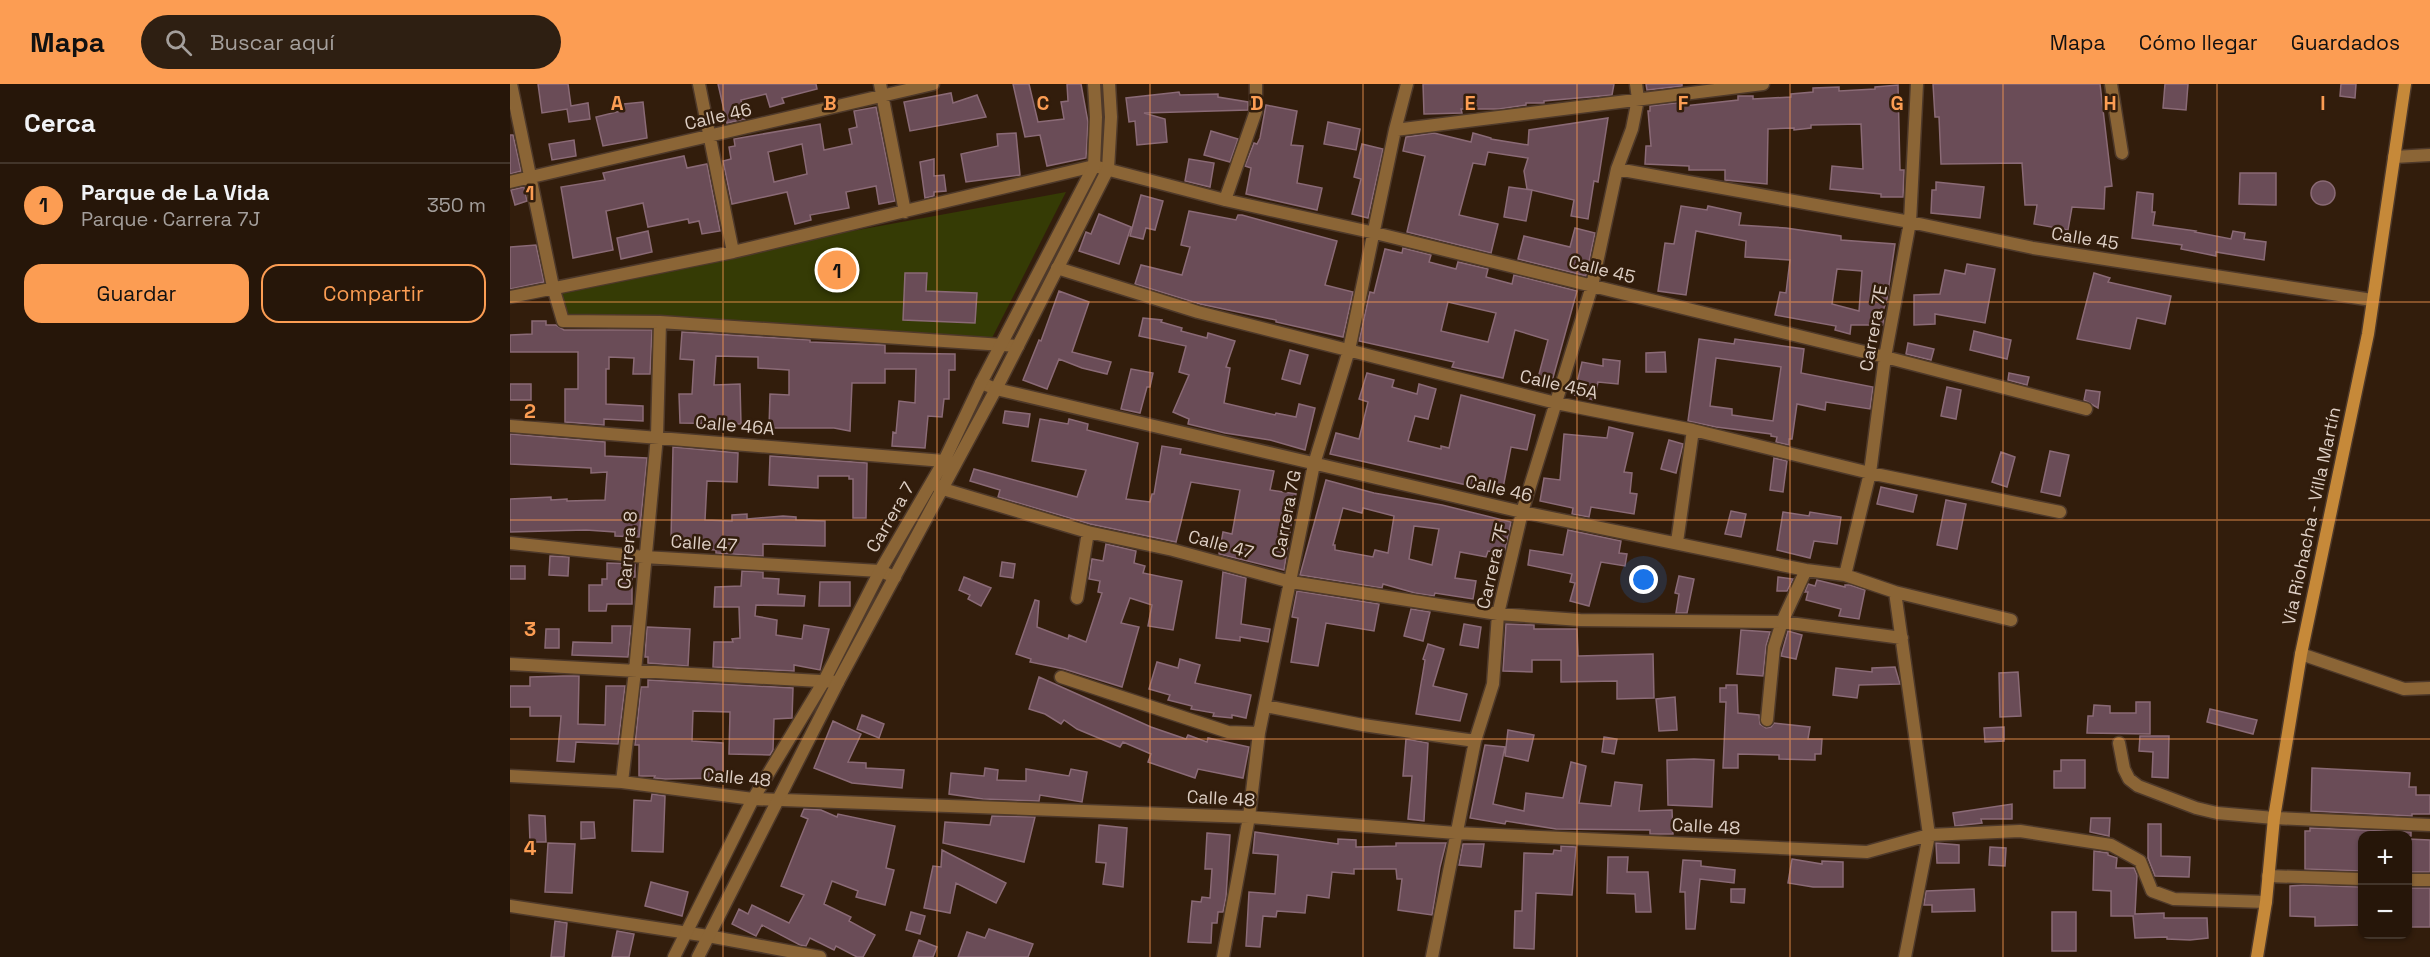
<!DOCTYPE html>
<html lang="es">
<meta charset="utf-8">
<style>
body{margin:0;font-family:"Space Grotesk",sans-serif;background:#2e1f12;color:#f1f3f6}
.controls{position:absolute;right:18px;bottom:18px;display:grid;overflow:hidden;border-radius:12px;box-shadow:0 2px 4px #0004}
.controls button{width:54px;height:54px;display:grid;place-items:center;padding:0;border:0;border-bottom:2px solid #42352a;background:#261609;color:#f1f3f6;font:30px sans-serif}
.you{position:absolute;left:1134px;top:496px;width:21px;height:21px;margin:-15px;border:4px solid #fff;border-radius:50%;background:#1a73e8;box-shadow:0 0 0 9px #1a73e833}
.badge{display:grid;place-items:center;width:39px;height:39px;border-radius:50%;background:#fc9d53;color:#111;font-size:20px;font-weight:700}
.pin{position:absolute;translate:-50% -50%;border:3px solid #fff;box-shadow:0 2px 6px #0006}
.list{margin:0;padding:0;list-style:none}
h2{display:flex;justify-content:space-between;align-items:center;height:78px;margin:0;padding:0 24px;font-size:26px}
h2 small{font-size:20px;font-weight:400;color:#a49f9c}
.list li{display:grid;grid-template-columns:39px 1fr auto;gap:18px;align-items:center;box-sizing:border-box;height:84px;padding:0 24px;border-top:2px solid #42352a}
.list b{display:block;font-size:22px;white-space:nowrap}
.list p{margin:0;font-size:20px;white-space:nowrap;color:#a49f9c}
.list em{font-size:20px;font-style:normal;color:#a49f9c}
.actions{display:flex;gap:12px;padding:18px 24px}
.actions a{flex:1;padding:14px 0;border:2px solid #fc9d53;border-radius:18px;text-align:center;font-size:21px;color:#fc9d53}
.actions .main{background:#fc9d53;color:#111}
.icon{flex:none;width:33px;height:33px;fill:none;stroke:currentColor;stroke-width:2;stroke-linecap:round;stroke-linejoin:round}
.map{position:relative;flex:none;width:1920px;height:873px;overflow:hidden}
header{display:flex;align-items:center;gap:36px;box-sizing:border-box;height:84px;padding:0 30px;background:#fc9d53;color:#111}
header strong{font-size:28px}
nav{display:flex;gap:33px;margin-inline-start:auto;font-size:21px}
.search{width:420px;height:54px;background:#2e1f12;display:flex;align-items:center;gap:15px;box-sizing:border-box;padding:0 21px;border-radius:33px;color:#a49f9c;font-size:22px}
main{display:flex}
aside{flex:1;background:#261609}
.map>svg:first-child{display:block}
.green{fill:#353b05}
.building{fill:#6a4c57;stroke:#8a6a76;stroke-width:1.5;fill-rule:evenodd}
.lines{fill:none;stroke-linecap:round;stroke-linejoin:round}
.minor-casing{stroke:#4e392a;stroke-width:15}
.tertiary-casing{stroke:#4e392a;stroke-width:15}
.secondary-casing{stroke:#4e392a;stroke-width:15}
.minor{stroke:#8b6536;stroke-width:12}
.tertiary{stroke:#8b6536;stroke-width:12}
.secondary{stroke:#c68939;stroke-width:12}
.grid{fill:none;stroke:#fc9d53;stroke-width:1.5;stroke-opacity:0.55}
.labels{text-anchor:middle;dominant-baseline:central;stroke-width:5;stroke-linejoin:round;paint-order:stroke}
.street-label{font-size:18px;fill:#decfc5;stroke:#321d0c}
.grid-label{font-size:20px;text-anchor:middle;font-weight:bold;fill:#fc9d53;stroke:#321d0c;stroke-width:5;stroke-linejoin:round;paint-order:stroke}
</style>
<header>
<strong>Mapa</strong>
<div class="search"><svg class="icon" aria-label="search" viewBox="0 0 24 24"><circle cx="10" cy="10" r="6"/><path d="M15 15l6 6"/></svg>Buscar aquí</div>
<nav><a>Mapa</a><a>Cómo llegar</a><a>Guardados</a></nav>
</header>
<main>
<aside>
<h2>Cerca<small></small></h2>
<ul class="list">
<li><span class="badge">1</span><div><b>Parque de La Vida</b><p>Parque · Carrera 7J</p></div><em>350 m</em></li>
</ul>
<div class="actions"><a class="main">Guardar</a><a>Compartir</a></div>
</aside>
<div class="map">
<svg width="1920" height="873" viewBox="0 0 1920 873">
<rect width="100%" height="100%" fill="#321d0c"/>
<path class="green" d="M556,108L482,254L59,234L48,204L228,168Z"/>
<path class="building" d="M28,0H58L61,22L78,19L80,35L59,38L57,25L32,29Z
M208,0H306L307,5L272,14L274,19L260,23L256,10L231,16L235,35L217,39Z
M503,0H519L528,38L554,35L551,18L558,17L557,0H571L578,38L576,74L537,82L530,51L515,53Z
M913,0H1104L1102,11L1034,17V19H1016V21L989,25H951L952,29L914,30Z
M1136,0H1172V2L1137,6Z
M1423,0H1590L1602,102L1595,103L1594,125L1562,123L1558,146L1524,140L1527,121H1515L1512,79L1431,80L1429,33H1425Z
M1655,0H1678L1676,26L1653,24Z
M1831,0H1846L1845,14L1830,12Z
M1388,1L1390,86H1394L1393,113H1371V110L1320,105L1322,82L1353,85L1351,40L1301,41V44L1284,46V44L1258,45L1257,100L1215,96V86H1179V82L1135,80L1136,62H1141L1138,27H1140V22L1174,18V22L1228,16V12H1243V15L1281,13V10L1303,8V4L1329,3V7L1365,5V3Z
M669,8L670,11L708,10V13L738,18V26L634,29L655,35L657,58L627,61L625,37L619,38L616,14Z
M441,9L443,19L467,11L476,33L400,47L394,18Z
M133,18L137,54L93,62L86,33L115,26L114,20Z
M756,21L787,27L781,61L793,62L787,99L812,104L807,126L736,110L741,84L735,82L744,59L747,60L750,54Z
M366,23L385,117L369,120L366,102L336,108L339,124L300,131L301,136L285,140L277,108L222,120L213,77L221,75L219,63L225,62L224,55L310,40L314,66L342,60L339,45L347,43L344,27ZM292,60L297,90L264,98L258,68Z
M1098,34L1088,98L1084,97L1078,135L1061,132L1064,116L1017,105L1014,87L1018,74L978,68L975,81L963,79L949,131L988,140L981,169L897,148L915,72L893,67L896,53L924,49L961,58L963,49L981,54V55L1018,61L1019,46Z
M818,38L850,45L846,66L814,60Z
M701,47L728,55L720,78L694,71Z
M506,49L510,91L456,98L451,70L488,62L487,50Z
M0,51H3L11,87L0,90Z
M64,56L66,72L42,76L39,60Z
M852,60L873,65L858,134L842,130L851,95L844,93Z
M174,72L177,84L197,80L210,147L192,150L189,137L179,139L178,135L138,143L133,119L96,127L103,166L63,174L51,103L95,96L93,89Z
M424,75V92L434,91L436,107L424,108V112L415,114L410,78Z
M679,75L704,79L700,103L675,97Z
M1730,89H1766V121L1729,120Z
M1801 109a12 12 0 1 1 24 0a12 12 0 1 1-24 0Z
M1426,98L1474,103L1470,134L1421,129L1422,106H1426Z
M14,103L17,117L5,121L1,106Z
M999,103L1022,106L1016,137L994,133Z
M1627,108L1643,110L1642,128H1645L1643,141L1686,147L1685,148L1721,155L1723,147L1735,149L1734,155L1756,158L1754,176L1706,168V172L1671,165L1672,161L1622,154Z
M631,111L653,117L645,146L636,144L633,155L620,152Z
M1171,122L1197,126L1198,122L1231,129L1229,141L1276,144L1331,152V156L1385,160L1377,215L1371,233L1374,234L1373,241H1341L1340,250L1325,246L1326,242L1265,231L1270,208L1276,209L1280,176L1235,173L1236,157L1186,147L1176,211L1148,207L1155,159L1164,160ZM1327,185L1352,187L1349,227L1322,220Z
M679,127L726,136L728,131H732L827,157L815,201L843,208L833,253L766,238V236L690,220L625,200L631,181L672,191L680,163L671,161Z
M589,130L621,143L609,180L569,167L576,148L581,150Z
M1065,144L1085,149L1076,192L1008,175L1014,152L1060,163Z
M138,147L142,168L111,175L107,154Z
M26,161L34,198L0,205V163Z
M893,164L921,171L919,178L946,185L948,178L978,185L976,193L1002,200L1004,191L1067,207L1042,297L1028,294L1038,256L1005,246L993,294L942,283L944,278L849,257L859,212L860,208L864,209L875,165L892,169ZM938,218L986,229L978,258L931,247Z
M1457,180L1485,185L1475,239L1425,230V240L1404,241V211L1430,210L1435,186L1455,190Z
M395,189H417L416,207L467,209L465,239L393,236Z
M1584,189L1600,194L1598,198L1661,212L1655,240L1627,234L1620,265L1567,255Z
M549,207L579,218L562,268L601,278L597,290L572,284L549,275L537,305L513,296L529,256L531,257Z
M633,234L652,236L651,238L672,244L671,247L697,254L698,249L725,257L716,283L720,284L714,319L765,331L766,329L786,333L789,320L805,324L795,366L760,356L715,349L678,340L679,335L663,328L679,291L669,288L676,262L629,252Z
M22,237H36V241H46L54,246H142L140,290H123L124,274L99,273V285H96V320L133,322V337L94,335V341L55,338V305H68V268H0V251L22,250Z
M1464,247L1501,256L1497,275L1460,266Z
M172,248L300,256V258L375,261V269L445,270V286H439V315H434L432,333L418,332L415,364L382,362L383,348L386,349L389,317L405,319L406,285H375V299H342L340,347L324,344H259L260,310L279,311V286L248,284V273L206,272L204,301L230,300L231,340L170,339L169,310H182L184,276L170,275Z
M1189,255L1224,260L1225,255L1294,265L1291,289L1363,303L1360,325L1316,318L1315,326L1287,320L1282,355H1279V361L1266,358L1267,353L1261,352V350L1206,343L1178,337ZM1206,274L1271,283L1263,337L1222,331V325L1200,322Z
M1398,259L1424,265L1421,276L1396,270Z
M780,266L798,271L790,300L772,295Z
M1155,268L1156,288H1136V269Z
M1093,275L1110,277L1108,300L1088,298L1084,316L1064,311L1072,278L1093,282Z
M621,285L643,289L640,303H637L630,329L611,325Z
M857,289L884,296L882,303L907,310L909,300L926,305L918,335L905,332L898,357L931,365V362L939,364L951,311L1025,331L1017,366L1001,363L992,409L820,370L826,349L849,355L858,318L849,315Z
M1499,289L1519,293L1517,301L1498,296Z
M0,300H21V316H0Z
M1437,303L1451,306L1446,335L1431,332Z
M1576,306L1590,308L1588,324L1574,316Z
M495,327L520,330L518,343L493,339Z
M530,335L558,340L559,335L578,340L577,346L628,359L616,415L640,418L642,410H644L652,362L671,365L670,370L764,387L760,406L786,410L774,486L709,470L713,448L722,450L730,406L681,398L666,458L580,440L488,413L490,406L460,397L464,385L567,413L576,386L522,377Z
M1099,343L1123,349L1114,388L1122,389L1120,409L1127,410L1124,430L1081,423L1079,433L1062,430L1063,424L1030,417L1034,394L1050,396L1054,350L1097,354Z
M0,350L95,358V372L137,374L129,453L105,452V448L76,446L0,448V415L41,413V416L57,415V417L95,416L97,388L81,389V384L0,380Z
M1159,356L1173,360L1166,389L1151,385Z
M163,363L228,369L227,398L197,397L195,436L222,437V431L237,430V435L273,432L286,433V436L315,437V462L253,460V472L206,469V466L191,465L192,456H161Z
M1540,367L1559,371L1550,412L1531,408Z
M1491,368L1505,373L1497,403L1482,398Z
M260,372L357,379L356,434H343V395H339V392H308V404L259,401Z
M1264,374L1277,377L1273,408L1260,406Z
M816,396L864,409L932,421L1001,438L995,466L983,465V468L978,467L976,473L950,468L945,494L966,497L963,515L925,509L924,512L905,509L873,500L872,504L790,491ZM833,424L852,429L853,424L884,432L878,469L865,466L863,473L825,466V461H823ZM904,442L929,445L922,481L899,475Z
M1371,403L1407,411L1403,428L1367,420Z
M1436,416L1456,420L1447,465L1427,461Z
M1221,427L1236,430L1231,453L1215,450Z
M1273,428L1299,432L1300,428L1331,433L1327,460L1304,457L1300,474L1267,466Z
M1058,446L1111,457L1109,469L1117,470L1115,482L1091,478L1079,522L1060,517L1065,499L1060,498L1062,490L1018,481L1020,466L1053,471Z
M596,460L626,467L624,479L635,482L633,489L672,497L663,546L638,542L642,521L620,514L611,539L629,543L612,603L554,585L520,578L521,575L506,570L525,516L529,517L527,543L558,555L559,551L576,558L592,509L588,508L590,497L579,495L582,475L593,477Z
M40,472L59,473L58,492L39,491Z
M492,478L505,480L503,494L490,492Z
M97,479L125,480V493H122V520H97L96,527H79V501H92V495H97Z
M0,482H15V495H0Z
M232,487L253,488V494L269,495L268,510L295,512L294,522L246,521L245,532L267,536L266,551L292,555L294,541L319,545L310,586L284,581V587L203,583L204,558H223L222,555L230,554L229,523H204L205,503L231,502Z
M713,488L736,494L731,540L760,545L758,558L730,553V557L706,554Z
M1169,492L1184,495L1177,529H1166L1169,510L1165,509Z
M454,493L481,504L471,522L458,515L460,511L449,506Z
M1268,493L1283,495L1277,507H1267Z
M1307,496L1335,503V501H1340L1355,506L1349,535L1329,532L1331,525L1296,516L1298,508H1295L1298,500L1305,502Z
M310,498H340V522H309Z
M787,507L869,520L864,547L816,539L808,582L781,578L788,534L782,533Z
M901,525L920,528L913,557L894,552Z
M954,540L971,543L968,564L950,561Z
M996,540L1024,541V545H1067L1068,572L1143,570L1144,614L1107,615V597L1051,598V576H1022V588L993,587Z
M102,542H121L118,573L62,571L63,558L102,559Z
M137,543L180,545L178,582L138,579V573H135Z
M36,545H49V564H35Z
M1231,546L1260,548L1256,562L1253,592L1227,590Z
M1278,547L1292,551L1286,575L1271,572Z
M918,560L934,565L923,602L957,610L950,637L906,630L915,576L913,575Z
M670,575L690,581L685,599L741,611L736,634L722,631V634L703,632L704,629L681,625L682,622L658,616L660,611L639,605L647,578L668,584Z
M1385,583L1390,600L1349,601L1347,614L1323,611L1326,584L1362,588V584Z
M1508,588L1511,632L1490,633L1489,589Z
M53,592H69L68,640L95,641L96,602H115L108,660L66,658L64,678L47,677L51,632H20V623H0V602H20V593Z
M529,593L641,643L676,655L678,651L697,658L698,654L739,663L733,694L688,685L685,694L638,678L641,670L613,658L610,663L567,645L554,636L551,640L535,630L519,625Z
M138,596L283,604L282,634L264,635L263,666L260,671L219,670L220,628L183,627L182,657L213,659V694L155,695L144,694L145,692H129V661H125L131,603H138Z
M1216,601H1227L1228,629L1249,631L1250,640L1256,644L1261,643L1264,639L1300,643L1298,655H1312L1311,670H1305V676L1269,675V671L1228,670V684H1213L1216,618H1210V604H1216Z
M1165,613L1167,646L1149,647L1146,615Z
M1626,618H1640V650L1577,649L1578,632H1583L1584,621L1600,622V629H1626Z
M1700,625L1747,636L1743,650L1697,638Z
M352,631L374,640L369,654L347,645Z
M323,637L351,650L338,678L356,679V684L394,686L392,704L342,699L304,684Z
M1494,643V657L1475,658L1474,644Z
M998,646L1024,651L1018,677L995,672Z
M1630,652H1659L1658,694L1642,693L1643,668L1629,667Z
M1094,653L1107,655L1104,670L1092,668Z
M896,655L918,659L914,737L898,735L902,692H893Z
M975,661L995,663L983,720L1014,727L1016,709L1053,714L1061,678L1076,682L1069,719L1101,722L1105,698L1132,701L1129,727L1162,726L1163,750H1140V746L1046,745L996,737L995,740L960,734Z
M1184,675L1204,676L1202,723L1158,721L1157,676Z
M1551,676H1575V704H1544V687H1551Z
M475,684L488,686L487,696L516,697V685L559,692L561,685L577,688L572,718L530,711L529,717L473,715L439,710L441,689L474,692Z
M1802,684L1900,689L1899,703H1906V711H1920V730H1902V732L1801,727Z
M142,710L155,712L153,768L122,767L124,716L141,717Z
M1502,720V735H1471L1472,739L1445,742L1443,729Z
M294,725L311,726L327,733L328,730L385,742L376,784L384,786L375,821L346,813L348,807L322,797L314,820L341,833L339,837L365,851L353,873H347L326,862L324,866L300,854L296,862L290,861L252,841L246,852L222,840L229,825L238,830L242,821L279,839L294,811L271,802L298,735L291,732Z
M19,731L35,732L36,758H20Z
M482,732L525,733L514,778L433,759L435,738L480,741Z
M1581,734H1600L1599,752L1580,748Z
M71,738H84L85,754L71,755Z
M1638,740H1651V772L1680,773L1679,793L1645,792L1638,774Z
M589,741L617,744L613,803L593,800L596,779L586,778Z
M1800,744L1901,748V752H1852V787L1795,785V747H1800Z
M745,748L828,760V755L846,756V763L886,762V759H936L930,783L922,831L888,826L892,795H887L886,785H844V790L822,788L819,814L797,811L795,829L767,827L766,833L753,832L750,863L736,862L739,808L765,810L768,771L743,769Z
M697,749L720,751L716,813L713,828H708L707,839H702L701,859L678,858L682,817L691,818L692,813L700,814L702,785H695Z
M1898,755L1920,756V788H1898Z
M38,759L65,760L62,809L35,808Z
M1426,759L1449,761V779H1427Z
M953,760H974L971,783L949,781Z
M1051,762L1066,763L1062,811L1026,809L1024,865L1004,864L1005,827H1012L1014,769L1043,770L1044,766L1051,767Z
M1480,763L1496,764L1495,782L1479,781Z
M432,766L496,799L486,819L446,799L440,829L414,824L423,782L431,783Z
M1584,767L1598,769V771L1607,774L1606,784H1624L1627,791L1625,830L1654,829V834H1697L1698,854L1680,856L1657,855V853L1625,854L1623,832H1601V807L1583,806Z
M1098,773H1118L1117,788H1138L1141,828H1126L1125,810L1097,809Z
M1282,775L1312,780V777L1333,778V803H1303L1278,799Z
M1173,776L1191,777V782L1225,786L1224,799L1190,795L1185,845H1176L1175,808H1170Z
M141,798L178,808L172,832L135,822Z
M1794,801L1852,803V841L1805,842V833L1780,832V802Z
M1898,804H1920V843H1898Z
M1221,805H1235L1234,819L1221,818Z
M1464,805L1465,827L1422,828V821H1414L1416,807Z
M401,828L415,832L410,850L396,846Z
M1542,828H1566V867H1542Z
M45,837L57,839L54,873H41Z
M479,845L523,860L518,873H448L457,848L475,854Z
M107,847L124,850L119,873H102Z
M409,856L427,863L423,873H403Z"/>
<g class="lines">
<g class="minor-casing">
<path id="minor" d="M1,0L43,203L53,237L150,238L508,262
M189,0L223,168
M370,0L395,128
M1601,0L1612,69
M885,46L1253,0
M1884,73L1920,71
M1107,85L1400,138L1523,164L1862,216
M0,98L423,0
M715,116L746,27V0
M547,184L688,228L1046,319L1183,346L1360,389L1550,428
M0,213L223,168L584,82L715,116L865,149L1375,273L1576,325
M471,299L486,305L1012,428L1296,486L1335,491L1385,508L1501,536
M0,342L434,377L439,382
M424,400L433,405L578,448L663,466L781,498L988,530L1070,536L1272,538L1392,554
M1167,458L1183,346
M0,459L134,473L370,487L385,493
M1335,491L1360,389L1375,273L1400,138L1407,0
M1385,508L1419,751L1395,873
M567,514L578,448
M1791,570L1894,605L1920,604
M0,580L328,598
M551,593L718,648L749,649
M755,622L853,641L965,657
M1257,636L1264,563L1272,538L1296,486
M1609,659L1614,685L1619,695L1628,702L1686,724L1707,729L1764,734L1920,741
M0,692L112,698L243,715L739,733L946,749L1357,768L1419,751L1510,747L1601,761L1630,777L1642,807L1664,815L1756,818
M112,698L125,587L147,352L150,238
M1758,792L1852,795
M1898,796H1920
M0,822L198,852L310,873
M713,873L739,733L749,649L804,380L839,266L885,46L897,0
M922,873L965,657L983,600L988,530L1012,428L1082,202L1107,85L1122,45L1128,15L1126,0"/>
</g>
<g class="tertiary-casing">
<path id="tertiary" d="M164,873L243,715L314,597L370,487L434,377L471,299L584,82L586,33L584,0
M188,873L328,598L486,305L598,85L601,33L599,0"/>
</g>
<g class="secondary-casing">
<path id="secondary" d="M1747,873L1756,818L1764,734L1791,570L1858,250L1895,0"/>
</g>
<use href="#minor" class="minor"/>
<use href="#tertiary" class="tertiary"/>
<use href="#secondary" class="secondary"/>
</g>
<path class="grid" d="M213,0V873M427,0V873M640,0V873M853,0V873M1067,0V873M1280,0V873M1493,0V873M1707,0V873M0,218H1920M0,436H1920M0,655H1920"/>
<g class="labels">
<g class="street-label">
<text transform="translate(208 32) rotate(-13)">Calle 46</text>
<text transform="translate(1575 154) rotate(9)">Calle 45</text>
<text transform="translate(1092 185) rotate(14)">Calle 45</text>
<text transform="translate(1363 244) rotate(-80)">Carrera 7E</text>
<text transform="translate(1049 300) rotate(13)">Calle 45A</text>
<text transform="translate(225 341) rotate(5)">Calle 46A</text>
<text transform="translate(989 404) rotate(13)">Calle 46</text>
<text transform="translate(776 430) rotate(-79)">Carrera 7G</text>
<text transform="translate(1801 432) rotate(-78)">Vía Riohacha - Villa Martín</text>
<text transform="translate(380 433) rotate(-60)">Carrera 7</text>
<text transform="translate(194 459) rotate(4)">Calle 47</text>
<text transform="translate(711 460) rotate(15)">Calle 47</text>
<text transform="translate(117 466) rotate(-85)">Carrera 8</text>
<text transform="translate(982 482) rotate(-77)">Carrera 7F</text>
<text transform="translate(227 693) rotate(5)">Calle 48</text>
<text transform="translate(711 714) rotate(3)">Calle 48</text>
<text transform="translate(1196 742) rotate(3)">Calle 48</text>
</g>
</g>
<g class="grid-label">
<text x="107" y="26">A</text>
<text x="320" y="26">B</text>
<text x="533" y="26">C</text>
<text x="747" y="26">D</text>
<text x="960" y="26">E</text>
<text x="1173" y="26">F</text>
<text x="1387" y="26">G</text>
<text x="1600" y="26">H</text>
<text x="1813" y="26">I</text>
<text x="20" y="116">1</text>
<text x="20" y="334">2</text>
<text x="20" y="552">3</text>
<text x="20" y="771">4</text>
</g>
</svg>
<div class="controls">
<button>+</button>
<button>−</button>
</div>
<div class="you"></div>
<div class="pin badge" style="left:327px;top:186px">1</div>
</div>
</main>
